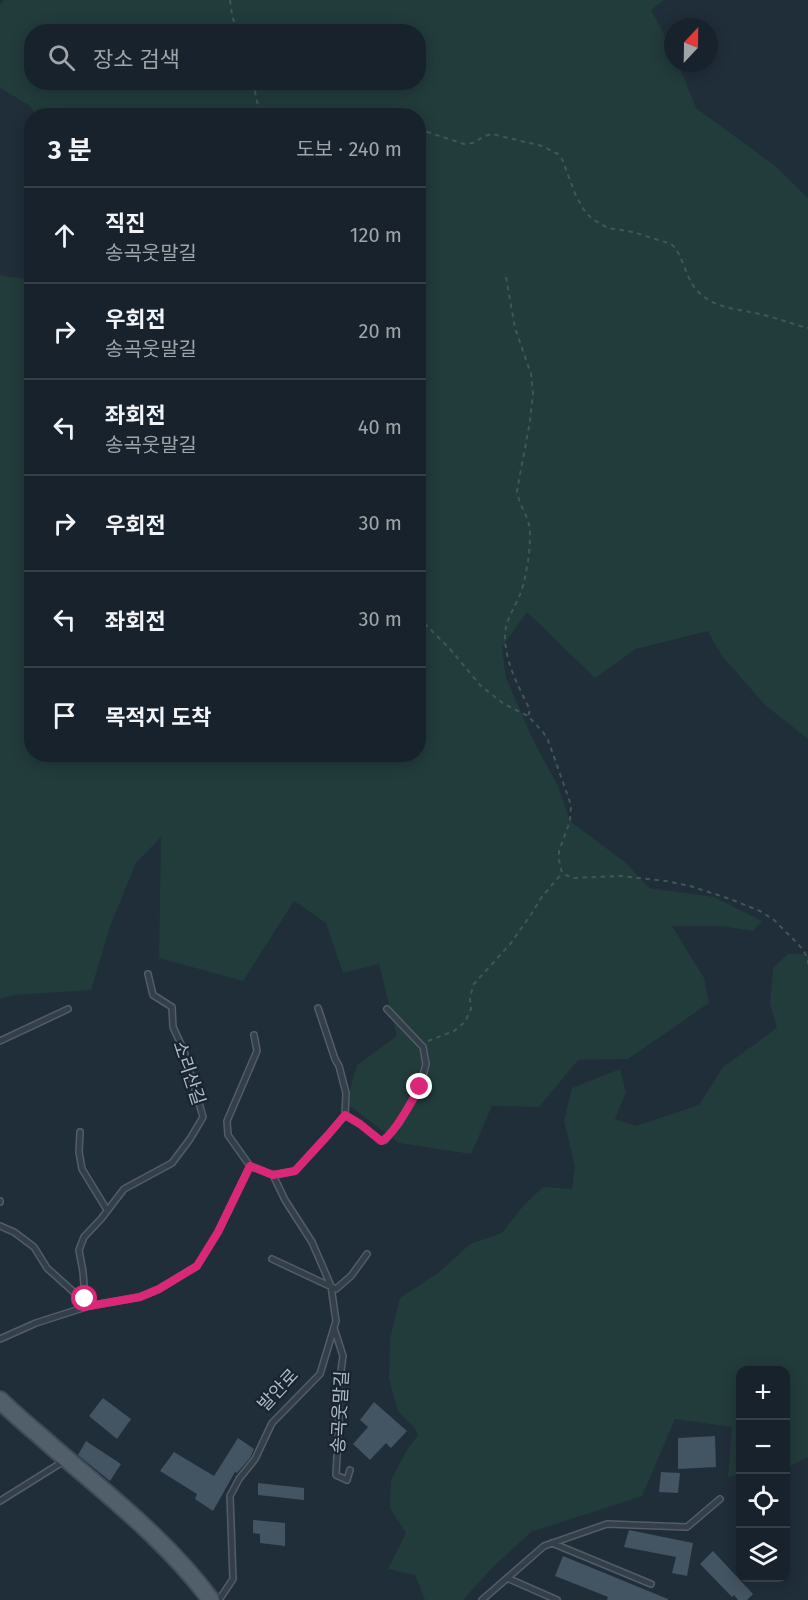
<!DOCTYPE html>
<html lang="ko">
<meta charset="utf-8">
<style>
body{margin:0;font-family:"Fira Sans","Noto Sans KR",sans-serif;background:#212a34;color:#f1f3f6}
.controls{position:absolute;right:18px;bottom:18px;display:grid;overflow:hidden;border-radius:12px;box-shadow:0 3px 15px #0003}
.controls button{width:54px;height:54px;display:grid;place-items:center;padding:0;border:0;border-bottom:2px solid #363f48;background:#18222c;color:#f1f3f6;font:30px sans-serif}
.compass{position:absolute;left:664px;top:18px;width:54px;height:54px;border-radius:50%;background:#18222c;box-shadow:0 3px 15px #0003;rotate:22deg}
.stop{position:absolute;width:18px;height:18px;margin:-14px;border:4px solid #db2777;border-radius:50%;background:#fff}
.stop.end{background:#db2777;border-color:#fff;box-shadow:0 2px 6px #0008}
.list{margin:0;padding:0;list-style:none}
h2{display:flex;justify-content:space-between;align-items:center;height:78px;margin:0;padding:0 24px;font-size:26px}
h2 small{font-size:20px;font-weight:400;color:#9fa4a9}
.list li{display:grid;grid-template-columns:39px 1fr auto;gap:18px;align-items:center;box-sizing:border-box;height:96px;padding:0 24px;border-top:2px solid #363f48}
.list b{display:block;font-size:22px;white-space:nowrap}
.list p{margin:0;font-size:20px;white-space:nowrap;color:#9fa4a9}
.list em{font-size:20px;font-style:normal;color:#9fa4a9}
.icon{flex:none;width:33px;height:33px;fill:none;stroke:currentColor;stroke-width:2;stroke-linecap:round;stroke-linejoin:round}
.map{position:relative;flex:none;width:808px;height:1600px;overflow:hidden}
.search{position:absolute;background:#18222c;box-shadow:0 3px 15px #0003;left:24px;top:24px;width:402px;height:66px;display:flex;align-items:center;gap:15px;box-sizing:border-box;padding:0 21px;border-radius:24px;color:#9fa4a9;font-size:22px}
.panel{position:absolute;background:#18222c;box-shadow:0 3px 15px #0003;left:24px;top:108px;width:402px;height:654px;border-radius:24px}
.map>svg:first-child{display:block}
.green{fill:#223b3b;fill-rule:evenodd}
.building{fill:#435462}
.lines{fill:none;stroke-linecap:round;stroke-linejoin:round}
.lane-casing{stroke:#515d68;stroke-width:8}
.primary-casing{stroke:#404b57;stroke-width:20}
.path{stroke:#405757;stroke-width:2;stroke-dasharray:4.5 4.5;stroke-linecap:butt}
.lane{stroke:#343f4a;stroke-width:5}
.primary{stroke:#515f6a;stroke-width:16}
.route{stroke:#db2777;stroke-width:8}
.labels{text-anchor:middle;dominant-baseline:central;stroke-width:4.5;stroke-linejoin:round;paint-order:stroke}
.street-label{font-size:18px;fill:#aebac7;stroke:#19242f}
</style>
<div class="map">
<svg width="808" height="1600" viewBox="0 0 808 1600">
<rect width="100%" height="100%" fill="#202e3a"/>
<path class="green" d="M4,0H664L651,10L673,51V63H678L696,108L774,165L808,198V739L765,705L722,656L708,631L636,649L595,678L527,612L502,647L506,678L534,742L558,786L570,821L626,863L649,888L714,897L762,921L753,931L721,926H672L704,978L709,1003L628,1059L578,1060L539,1107L492,1106L471,1154L399,1143L346,1103L357,1065L397,1036L379,964L343,973L326,923L294,901L243,981L159,958L161,837L136,863L110,926L91,990L14,995L0,999V275L31,280L32,754H418V116L36,115L29,105L0,88V5ZM32,32H418V82H32Z
M788,954H808V1457L786,1468V1370H740V1475L728,1477L732,1427L675,1419L642,1496L531,1532L493,1567L463,1600H425L415,1575L388,1569L406,1533L390,1508L391,1480L407,1450L418,1435L414,1427L398,1411L389,1379L390,1339L400,1298L438,1273L470,1244L502,1233L523,1206L543,1187L572,1189L575,1166L564,1121L572,1088L620,1069L626,1092L615,1119L636,1126L699,1105L723,1067L777,1028L770,1003L773,968Z"/>
<path class="building" d="M103,1398L131,1419L117,1439L89,1416Z
M374,1402L407,1431L391,1448L386,1443L370,1460L353,1444L368,1427L360,1420Z
M715,1436L716,1467L678,1469V1438Z
M238,1438L254,1449L250,1458L237,1473L235,1472L213,1511L195,1499L197,1494L160,1471L174,1452L214,1476Z
M86,1441L121,1464L110,1481L78,1455Z
M661,1472L680,1473L678,1493L659,1492Z
M258,1483L304,1488V1500L258,1495Z
M253,1520L285,1523V1546L260,1543V1534L253,1533Z
M629,1530L693,1543L687,1576L672,1573L676,1557L624,1547Z
M713,1551L753,1594L747,1600H738L734,1595L732,1597L700,1564Z
M563,1556L668,1599V1600H607L608,1597L555,1576Z"/>
<g class="lines">
<g class="lane-casing">
<path id="lane" d="M0,1041L68,1009
M345,1115L360,1124L381,1141L385,1140L399,1123L420,1087L426,1064L423,1047L387,1009
M80,1132L79,1152L82,1169L107,1210
M250,1166L228,1135L227,1121L257,1051L254,1035
M0,1201V1202
M0,1226L14,1232L34,1247L47,1268L87,1304
M272,1259L336,1289L351,1276L367,1254
M89,1306L85,1299L83,1272L79,1250L84,1237L101,1219L124,1189L172,1163L190,1139L203,1117L184,1051L173,1027L172,1007L153,995L148,974
M334,1328L343,1356L338,1392L339,1420L336,1475L347,1480L350,1470
M0,1339L36,1323L89,1306L140,1297L159,1289L197,1266L218,1232L250,1166L273,1175L295,1171L328,1135L345,1115L346,1093L339,1066L335,1059L318,1008
M0,1501L64,1461
M552,1543L651,1584
M507,1578L557,1600
M219,1600L233,1579L230,1496L239,1479L255,1459L272,1423L320,1374L336,1321L331,1286L312,1242L285,1200L273,1175
M482,1600L544,1546L607,1524L687,1527L720,1499"/>
</g>
<g class="primary-casing">
<path id="primary" d="M0,1400C12,1412 25,1423 38,1434C97,1487 163,1535 211,1600"/>
</g>
<path class="path" d="M230,0L232,15L237,32
M253,82L260,116
M418,129L464,144L473,143L485,136L492,134L542,146L558,154L562,159L576,196L584,210L592,219L608,228L633,232L671,244C682,252 685,276 695,288C712,309 735,308 759,314C775,317 791,324 808,328
M506,277L515,328L531,374L533,394L530,421L517,491C519,507 530,516 530,534C530,552 527,572 522,589C517,605 505,619 505,636C505,663 519,687 530,710L528,716
M418,617L450,649L481,686L504,704L528,716L543,732L548,740L571,805L570,821L559,851V860L562,873L572,878L620,876L666,881L690,886L730,899L760,911L774,920L798,944L804,951L808,960V965
M428,1041L454,1031L465,1022L471,1009L470,999L473,985L511,943L532,913L541,898L562,873"/>
<use href="#lane" class="lane"/>
<use href="#primary" class="primary"/>
</g>
<g class="lines">
<path class="route" d="M85,1299L89,1306L140,1297L159,1289L197,1266L218,1232L250,1166L273,1175L295,1171L328,1135L345,1115L360,1124L381,1141C393,1137 413,1099 420,1087"/>
</g>
<g class="labels">
<g class="street-label">
<text transform="translate(189 1073) rotate(72)">소리산길</text>
<text transform="translate(278 1390) rotate(-47)">발안로</text>
<text transform="translate(340 1412) rotate(-87)">송곡웃말길</text>
</g>
</g>
</svg>
<div class="controls">
<button>+</button>
<button>−</button>
<button><svg class="icon" aria-label="locate" viewBox="0 0 24 24"><circle cx="12" cy="12" r="6"/><path d="M12 2v4M12 18v4M2 12h4M18 12h4"/></svg></button>
<button><svg class="icon" aria-label="layers" viewBox="0 0 24 24"><path d="M12 4l9 5-9 5-9-5zM3 14l9 5 9-5"/></svg></button>
</div>
<svg class="compass" viewBox="-18 -18 36 36"><path d="M0-13l5 13h-10z" fill="#e53935"/><path d="M0 13l5-13h-10z" fill="#9fa4a9"/></svg>
<div class="stop" style="left:85px;top:1299px"></div>
<div class="stop end" style="left:420px;top:1087px"></div>
<div class="search"><svg class="icon" aria-label="search" viewBox="0 0 24 24"><circle cx="10" cy="10" r="6"/><path d="M15 15l6 6"/></svg>장소 검색</div>
<section class="panel">
<h2>3 분<small>도보 · 240 m</small></h2>
<ul class="list">
<li><svg class="icon" aria-label="ahead" viewBox="0 0 24 24"><path d="M12 20V5M6 11l6-6 6 6"/></svg><div><b>직진</b><p>송곡웃말길</p></div><em>120 m</em></li>
<li><svg class="icon" aria-label="right" viewBox="0 0 24 24"><path d="M7 20v-9h11M14 6l5 5-5 5"/></svg><div><b>우회전</b><p>송곡웃말길</p></div><em>20 m</em></li>
<li><svg class="icon" aria-label="left" viewBox="0 0 24 24"><path d="M17 20v-9H6M10 6l-5 5 5 5"/></svg><div><b>좌회전</b><p>송곡웃말길</p></div><em>40 m</em></li>
<li><svg class="icon" aria-label="right" viewBox="0 0 24 24"><path d="M7 20v-9h11M14 6l5 5-5 5"/></svg><div><b>우회전</b></div><em>30 m</em></li>
<li><svg class="icon" aria-label="left" viewBox="0 0 24 24"><path d="M17 20v-9H6M10 6l-5 5 5 5"/></svg><div><b>좌회전</b></div><em>30 m</em></li>
<li><svg class="icon" aria-label="arrive" viewBox="0 0 24 24"><path d="M6 21V4h12l-3 4 3 4H6"/></svg><div><b>목적지 도착</b></div></li>
</ul>
</section>
</div>
